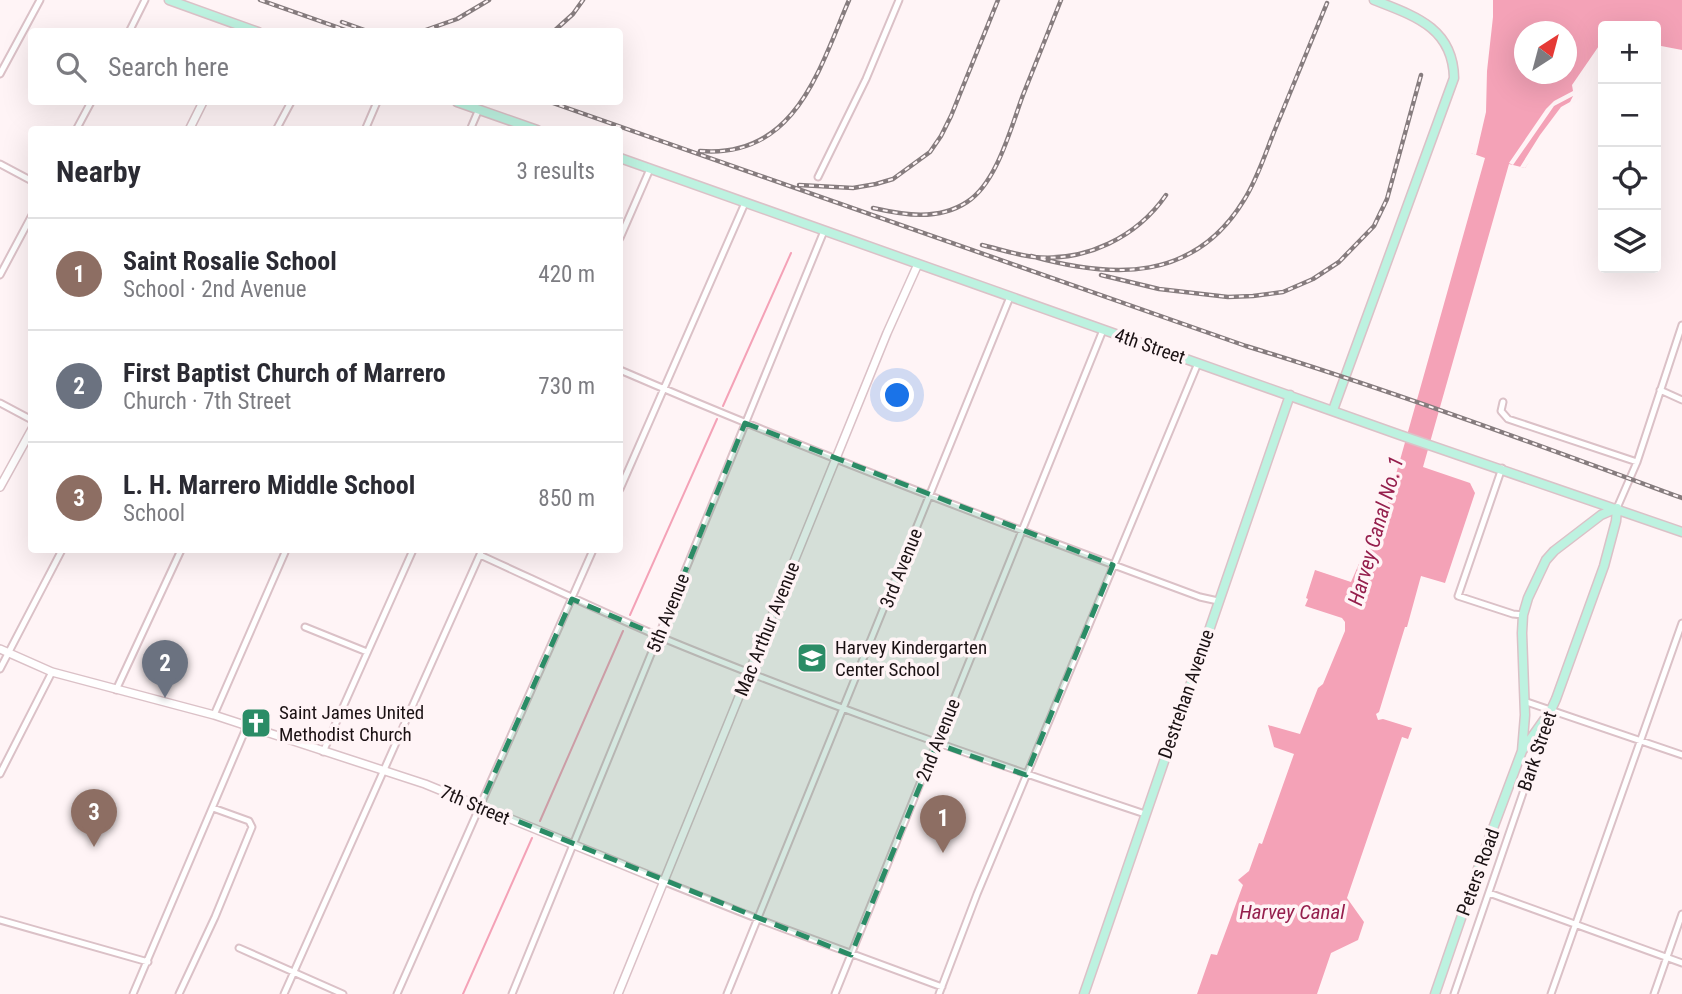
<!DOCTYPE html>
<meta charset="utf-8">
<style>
body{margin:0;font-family:"Roboto Condensed",sans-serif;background:#f7f7f7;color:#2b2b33}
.controls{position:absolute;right:21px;top:21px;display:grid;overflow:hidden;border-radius:7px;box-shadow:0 7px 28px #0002}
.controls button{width:63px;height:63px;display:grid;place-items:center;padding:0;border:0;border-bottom:2px solid #e1e1e2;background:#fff;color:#2b2b33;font:35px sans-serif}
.compass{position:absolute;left:1514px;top:21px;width:63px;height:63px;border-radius:50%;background:#fff;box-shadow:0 7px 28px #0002;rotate:36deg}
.you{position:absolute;left:898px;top:396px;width:24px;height:24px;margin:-18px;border:5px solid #fff;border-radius:50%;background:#1a73e8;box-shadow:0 0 0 10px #1a73e833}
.badge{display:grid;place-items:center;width:46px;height:46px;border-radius:50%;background:#2b8c66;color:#fff;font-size:23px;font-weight:700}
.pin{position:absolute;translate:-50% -58px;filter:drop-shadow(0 2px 4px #0008)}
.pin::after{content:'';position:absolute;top:37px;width:24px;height:21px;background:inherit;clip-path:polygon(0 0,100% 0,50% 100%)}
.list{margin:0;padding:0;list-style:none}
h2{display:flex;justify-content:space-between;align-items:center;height:91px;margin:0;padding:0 28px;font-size:30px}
h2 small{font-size:23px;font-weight:400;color:#7c7c81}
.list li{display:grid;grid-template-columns:46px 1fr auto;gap:21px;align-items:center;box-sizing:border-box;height:112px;padding:0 28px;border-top:2px solid #e1e1e2}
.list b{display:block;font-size:26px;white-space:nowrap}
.list p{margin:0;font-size:23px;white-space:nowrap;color:#7c7c81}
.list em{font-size:23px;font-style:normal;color:#7c7c81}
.icon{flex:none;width:38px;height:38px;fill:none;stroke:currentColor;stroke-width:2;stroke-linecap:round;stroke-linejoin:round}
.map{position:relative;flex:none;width:1682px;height:994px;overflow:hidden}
.search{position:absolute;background:#fff;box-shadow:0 7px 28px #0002;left:28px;top:28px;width:595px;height:77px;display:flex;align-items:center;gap:18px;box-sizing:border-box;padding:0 24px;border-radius:7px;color:#7c7c81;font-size:26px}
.panel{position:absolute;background:#fff;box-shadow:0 7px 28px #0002;left:28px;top:126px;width:595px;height:427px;border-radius:7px}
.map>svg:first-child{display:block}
.water{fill:#f4a2b7;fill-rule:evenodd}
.pier{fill:#fff4f6}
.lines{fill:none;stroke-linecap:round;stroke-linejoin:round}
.stream{stroke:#f4a2b7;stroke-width:2}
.minor-casing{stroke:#dbc1c7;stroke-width:9}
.tertiary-casing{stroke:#dbc1c7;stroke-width:10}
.secondary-casing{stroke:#dbc1c7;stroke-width:11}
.minor{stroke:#fff;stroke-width:5}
.tertiary{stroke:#fff;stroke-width:7}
.secondary{stroke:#bdf2e0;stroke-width:8}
.rail-casing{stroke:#867c7e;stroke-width:4.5}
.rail{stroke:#fff4f6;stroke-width:2;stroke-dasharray:5;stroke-linecap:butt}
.marked{fill:#2b8c66;fill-opacity:0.2;stroke:#2b8c66;stroke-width:5;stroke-dasharray:14 9;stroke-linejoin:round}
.labels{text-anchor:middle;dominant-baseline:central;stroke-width:7;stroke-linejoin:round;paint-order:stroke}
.street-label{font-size:19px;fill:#1a1113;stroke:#fff4f6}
.poi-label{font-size:19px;fill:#1a1113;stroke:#fff4f6;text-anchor:start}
.water-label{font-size:21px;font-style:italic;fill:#951f4d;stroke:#fff4f6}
</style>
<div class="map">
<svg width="1682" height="994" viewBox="0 0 1682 994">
<rect width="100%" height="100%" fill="#fff4f6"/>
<path class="water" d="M1485,0H1682V50L1656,45V26H1603V47L1574,91L1575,100L1564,111L1525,168L1509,164L1423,467L1470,483L1475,493L1445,583L1421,576L1407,627H1405L1379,712L1376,714L1378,720L1383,719L1412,728L1408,739L1402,737L1347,898L1364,922L1358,940L1331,953L1317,994H1197L1211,954L1217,955L1243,885L1238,880L1249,871L1259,843L1262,844L1294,754L1274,747L1268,725L1300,734L1318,688L1323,684L1345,631V622L1342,618L1305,606L1308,599L1306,598L1315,570L1351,582L1365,550L1376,514L1384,517L1485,158L1471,153L1482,112ZM1524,32H1566V74H1524Z"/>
<path class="pier" d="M1481,0H1493V17L1487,71L1486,112L1476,155L1468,152L1478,111L1483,51Z
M1603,40V52L1578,91V100L1525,168L1520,167L1540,135L1561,107L1570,102L1573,96L1554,106L1513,165L1509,163L1546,109L1554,101L1573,91L1572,85Z"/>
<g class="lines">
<path class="stream" d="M723,406L791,253
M630,615L717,419
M540,821L623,631
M463,994L532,838"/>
<g class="minor-casing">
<path id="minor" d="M129,32L145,0
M0,74L40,0
M76,130L91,102
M276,130L291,102
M365,130L377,102
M470,130L479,109
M0,164L32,181
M818,177L866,79L899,0
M620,238L650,169
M0,275L32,215
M620,370C810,452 1005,525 1200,597L1218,601
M1660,390L1682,400
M1503,402L1501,411L1508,419L1637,462
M0,403L32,420
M1502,468L1458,596L1513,614L1523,615
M620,489L745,203
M1617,508L1637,462L1682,325
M480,555C539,582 598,610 658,636C817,702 981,759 1145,814
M305,627L367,652
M0,669L62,550
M116,690L181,550
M1524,701L1682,755
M214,715L286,550
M323,752L413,550
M0,774L52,672
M665,882L758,919L942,987
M1489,893L1682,963
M0,920L148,962
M239,948L343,994
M133,994L247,726
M179,994L215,917L252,827L249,821L213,808
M284,994L482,550
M397,994L593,550
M512,994L824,231
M727,994L1010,297
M835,994L1103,330
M939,994L977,894L1198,363
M1454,994L1549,717
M1551,994L1682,623
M1654,994L1682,914"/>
</g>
<g class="tertiary-casing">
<path id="tertiary" d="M189,130L203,102
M0,487L32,429
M0,649L52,672L214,715L425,784L665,882
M618,994L887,333L918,264"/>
</g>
<g class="secondary-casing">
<path id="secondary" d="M169,0L258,32
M457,102L537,130
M620,158L1400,435L1682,532
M1333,410L1454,78C1453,28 1415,16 1374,0
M1084,994L1290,395
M1435,994L1480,863L1522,751L1551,710L1556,699L1604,566L1616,521L1617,508L1601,515L1554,551L1546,560L1528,598L1523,615L1522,633L1525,715L1522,751"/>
</g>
<use href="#minor" class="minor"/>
<use href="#tertiary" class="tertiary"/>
<use href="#secondary" class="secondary"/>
<g class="rail-casing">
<path id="rail" d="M260,0L351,32
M342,22L370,32
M420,32L457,19L489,0
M553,32L573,14L583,0
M550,102L1246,346C1393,391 1538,445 1682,498
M700,151C795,159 819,70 849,0
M799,185L853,188L876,184L893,179L930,152L941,136L951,116L998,0
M873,208C904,215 938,221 967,202C997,183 1011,127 1023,95C1036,63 1048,32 1061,0
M982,245C999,249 1017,255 1034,257C1086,262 1137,237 1166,195
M1031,256C1113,279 1194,282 1244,200C1258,178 1266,151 1276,127C1293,85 1310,44 1327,3
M1101,275L1159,289L1228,297L1253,296L1283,292L1313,279L1339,262L1374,226L1387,199L1421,75"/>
</g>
<use href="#rail" class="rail"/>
</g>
<path class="marked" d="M745,423L1113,565L1026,775L937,744L851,955L480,806L572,599L659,636Z"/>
<defs>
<g id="school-square" transform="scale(1.575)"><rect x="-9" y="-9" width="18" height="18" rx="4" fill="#2b8c66" stroke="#fff4f6"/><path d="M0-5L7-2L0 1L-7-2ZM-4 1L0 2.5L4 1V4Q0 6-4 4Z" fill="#fff"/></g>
<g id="church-square" transform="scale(1.575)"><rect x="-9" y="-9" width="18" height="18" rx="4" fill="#2b8c66" stroke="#fff4f6"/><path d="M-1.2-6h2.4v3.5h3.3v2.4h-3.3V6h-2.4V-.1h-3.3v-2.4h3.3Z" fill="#fff"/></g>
</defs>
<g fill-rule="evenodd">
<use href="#school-square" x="812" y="658"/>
<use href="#church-square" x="256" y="723"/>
</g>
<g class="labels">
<g class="street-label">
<text transform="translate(1150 346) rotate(19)">4th Street</text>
<text transform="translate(901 568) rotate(-68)">3rd Avenue</text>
<text transform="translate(668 613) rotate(-68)">5th Avenue</text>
<text transform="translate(767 629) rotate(-68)">Mac Arthur Avenue</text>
<text transform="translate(1186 694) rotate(-71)">Destrehan Avenue</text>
<text transform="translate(938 740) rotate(-68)">2nd Avenue</text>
<text transform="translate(1537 751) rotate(-71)">Bark Street</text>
<text transform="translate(475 805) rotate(23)">7th Street</text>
<text transform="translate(1478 872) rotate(-70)">Peters Road</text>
</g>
<g class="poi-label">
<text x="835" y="647">Harvey Kindergarten<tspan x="835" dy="22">Center School</tspan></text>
<text x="279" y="712">Saint James United<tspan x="279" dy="22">Methodist Church</tspan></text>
</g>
<g class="water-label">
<text transform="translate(1376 531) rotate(-74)">Harvey Canal No. 1</text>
<text x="1292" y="912">Harvey Canal</text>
</g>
</g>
</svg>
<div class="controls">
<button>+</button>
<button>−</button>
<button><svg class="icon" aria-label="locate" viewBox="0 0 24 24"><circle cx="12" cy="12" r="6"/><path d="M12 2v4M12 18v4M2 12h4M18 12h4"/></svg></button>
<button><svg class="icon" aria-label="layers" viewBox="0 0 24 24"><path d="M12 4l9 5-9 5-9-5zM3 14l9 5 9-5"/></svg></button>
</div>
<svg class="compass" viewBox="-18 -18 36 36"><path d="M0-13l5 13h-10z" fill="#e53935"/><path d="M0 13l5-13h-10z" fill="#7c7c81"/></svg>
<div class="you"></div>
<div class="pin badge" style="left:943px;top:853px;background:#8d6e63">1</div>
<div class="pin badge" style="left:165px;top:698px;background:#6b7280">2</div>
<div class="pin badge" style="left:94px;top:847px;background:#8d6e63">3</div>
<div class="search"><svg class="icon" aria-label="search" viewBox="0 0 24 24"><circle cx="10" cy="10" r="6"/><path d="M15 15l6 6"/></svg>Search here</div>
<section class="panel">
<h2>Nearby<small>3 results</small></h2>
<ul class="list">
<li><span class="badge" style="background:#8d6e63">1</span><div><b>Saint Rosalie School</b><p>School · 2nd Avenue</p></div><em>420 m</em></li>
<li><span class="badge" style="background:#6b7280">2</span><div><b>First Baptist Church of Marrero</b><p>Church · 7th Street</p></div><em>730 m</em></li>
<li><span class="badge" style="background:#8d6e63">3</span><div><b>L. H. Marrero Middle School</b><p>School</p></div><em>850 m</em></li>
</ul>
</section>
</div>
